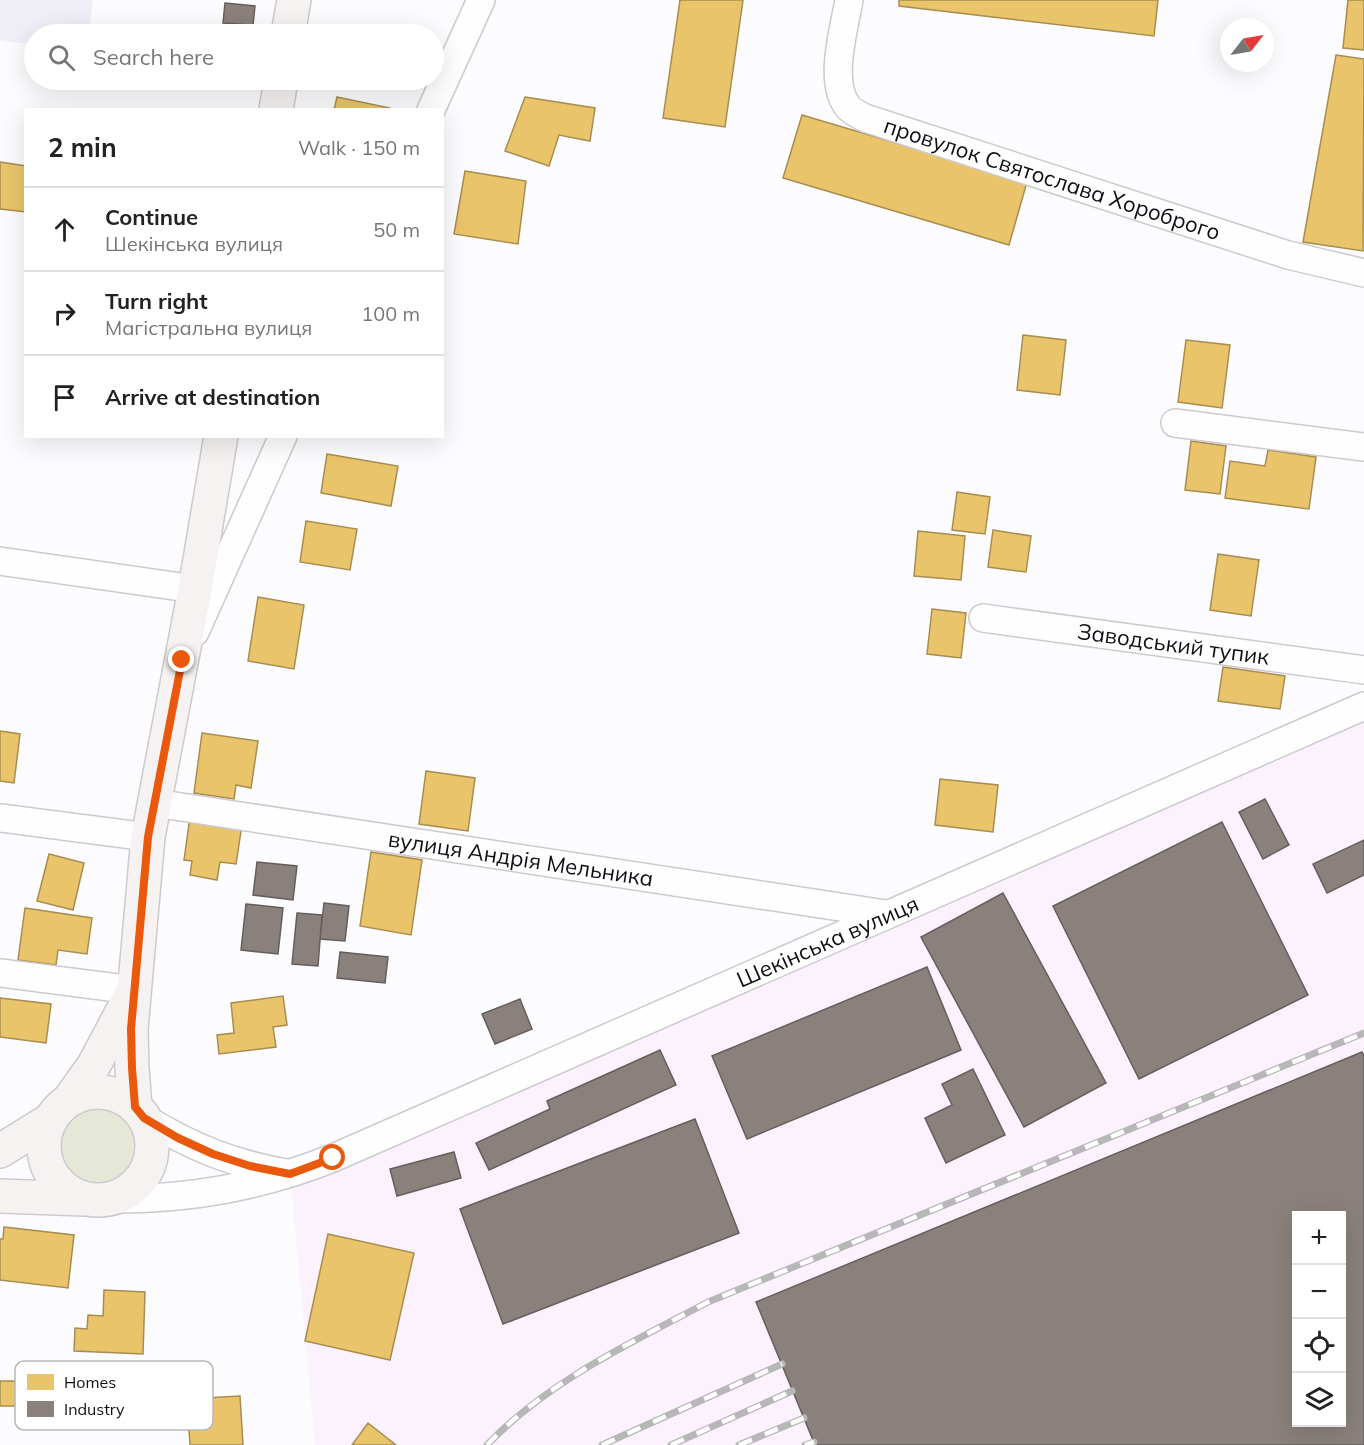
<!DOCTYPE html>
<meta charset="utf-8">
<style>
body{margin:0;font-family:Mulish,sans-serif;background:#f6f6f6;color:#222}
.controls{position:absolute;right:18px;bottom:18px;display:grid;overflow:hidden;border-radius:0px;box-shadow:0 6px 24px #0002}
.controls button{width:54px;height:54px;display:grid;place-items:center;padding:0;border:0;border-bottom:2px solid #e0e0e0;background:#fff;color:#222;font:30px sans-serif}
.compass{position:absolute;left:1220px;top:18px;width:54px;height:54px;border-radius:50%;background:#fff;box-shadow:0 6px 24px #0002;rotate:59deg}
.stop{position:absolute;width:18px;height:18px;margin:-14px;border:4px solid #ea580c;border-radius:50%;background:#fff}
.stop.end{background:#ea580c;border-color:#fff;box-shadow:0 2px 6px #0008}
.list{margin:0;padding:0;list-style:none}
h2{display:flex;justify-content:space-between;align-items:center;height:78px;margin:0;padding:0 24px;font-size:26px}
h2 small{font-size:20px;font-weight:400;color:#767676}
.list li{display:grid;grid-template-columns:39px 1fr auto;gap:18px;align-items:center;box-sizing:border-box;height:84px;padding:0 24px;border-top:2px solid #e0e0e0}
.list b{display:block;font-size:22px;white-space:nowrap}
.list p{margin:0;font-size:20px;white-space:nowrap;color:#767676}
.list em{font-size:20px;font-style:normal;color:#767676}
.icon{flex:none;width:33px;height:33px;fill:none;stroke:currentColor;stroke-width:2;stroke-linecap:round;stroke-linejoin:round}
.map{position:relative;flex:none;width:1364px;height:1445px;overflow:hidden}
.search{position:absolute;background:#fff;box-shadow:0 6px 24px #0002;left:24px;top:24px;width:420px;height:66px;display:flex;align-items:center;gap:15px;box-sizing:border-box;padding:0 21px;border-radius:33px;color:#767676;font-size:22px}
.panel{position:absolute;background:#fff;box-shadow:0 6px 24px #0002;left:24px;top:108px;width:420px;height:330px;border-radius:0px}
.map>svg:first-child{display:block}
.industrial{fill:#fbf2fe;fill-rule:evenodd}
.education{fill:#f0eff7}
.green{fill:#e5e8d7}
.homes{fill:#e9c46a;stroke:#a88d50;stroke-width:1.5}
.industry{fill:#8a817c;stroke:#665e5d;stroke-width:1.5;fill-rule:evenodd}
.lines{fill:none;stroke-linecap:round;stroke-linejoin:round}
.street-casing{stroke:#cccace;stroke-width:30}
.secondary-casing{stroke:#cccace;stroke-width:36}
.street{stroke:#fffeff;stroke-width:27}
.secondary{stroke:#f6f2f1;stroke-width:33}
.rail-casing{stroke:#b8b7b8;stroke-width:7}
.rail{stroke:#fff;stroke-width:4.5;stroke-dasharray:14;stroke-linecap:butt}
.route{stroke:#ea580c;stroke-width:8}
.labels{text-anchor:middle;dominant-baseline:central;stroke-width:6;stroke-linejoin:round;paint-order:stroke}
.street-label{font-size:22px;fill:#110d14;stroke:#fff}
.key{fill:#fff;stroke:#b8b6b8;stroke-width:1.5}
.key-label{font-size:16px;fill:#110d14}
</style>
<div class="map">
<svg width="1364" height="1445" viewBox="0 0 1364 1445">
<rect width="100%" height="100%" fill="#fcfbfd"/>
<path class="industrial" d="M1364,706V1445H315L290,1174ZM1296,1216H1342V1422H1296Z"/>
<path class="education" d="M0,0H93L89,34H34V45L0,40Z"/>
<path class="green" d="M59 1146a38 38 0 1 1 76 0a38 38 0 1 1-76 0Z"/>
<path class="homes" d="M680,0H743L725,127L663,118Z
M899,0H1158L1154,36L899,6Z
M1348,0H1364V50L1343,48Z
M187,25L252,34H186Z
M1336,55L1364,59L1363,251L1303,242Z
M337,97L390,108V110H334Z
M525,97L595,108L590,141L559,135L549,166L505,151Z
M802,115L1027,182L1009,245L783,178Z
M0,162L26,166V212L0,209Z
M465,171L526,181L518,244L454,234Z
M1023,335L1066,340L1060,395L1017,390Z
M1186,340L1230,345L1222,408L1178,402Z
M1191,441L1226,446L1220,494L1185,490Z
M1268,450L1316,457L1309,509L1225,498L1230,461L1265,466Z
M327,454L398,466L391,506L321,493Z
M957,492L990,497L985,534L952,530Z
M306,521L357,529L350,570L300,562Z
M993,530L1031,536L1026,572L988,567Z
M918,531L965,536L961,580L914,576Z
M1218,554L1259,560L1251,616L1210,610Z
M258,597L304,605L294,669L248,661Z
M932,609L966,613L961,658L927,654Z
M1223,667L1285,676L1280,709L1218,701Z
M0,731L20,734L14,783L0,781Z
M202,733L258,741L251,788L236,785L234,799L194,793Z
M426,771L475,778L468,831L419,824Z
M940,779L998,785L993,832L935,825Z
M190,817L242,825L236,864L220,862L217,880L190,875L192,861L184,860Z
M371,852L422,860L411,935L360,926Z
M49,854L84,863L73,910L37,901Z
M25,908L92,918L87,954L58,950L56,965L18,960Z
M283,996L287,1025L273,1027L276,1047L219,1054L217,1035L234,1033L231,1003Z
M0,998L51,1004L46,1043L0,1037Z
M4,1227L74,1235L68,1288L0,1280V1239H3Z
M328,1234L414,1253L390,1360L305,1341Z
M104,1290L145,1292L143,1354L74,1351L75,1328L87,1329L88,1315L103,1316Z
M0,1381H37V1406H0Z
M240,1396L243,1445H190L187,1399Z
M368,1423L396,1445H352Z"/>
<path class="industry" d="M225,3L255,6L253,25L223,23Z
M1265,799L1289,845L1263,859L1239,812Z
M1222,822L1308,995L1139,1079L1053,906Z
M1364,840V875L1327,893L1313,864Z
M257,862L297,866L293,900L253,895Z
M1003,893L1106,1083L1024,1127L921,937Z
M324,903L349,906L345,941L320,939Z
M246,904L283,908L278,954L241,950Z
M297,913L322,915L318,966L292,964Z
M340,952L388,957L385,983L337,978Z
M927,967L961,1050L747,1139L712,1056Z
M520,999L532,1029L495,1044L482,1014Z
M660,1050L676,1085L489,1170L476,1143L550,1109L547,1101Z
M1362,1052L1364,1056V1445H815L756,1302ZM1296,1216H1342V1422H1296Z
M973,1069L1005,1135L946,1163L925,1118L952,1105L942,1084Z
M695,1119L739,1233L503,1324L460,1209Z
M454,1152L461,1178L397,1196L390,1169Z"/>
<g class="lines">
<g class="street-casing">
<g id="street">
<path id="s1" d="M849,0C844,30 828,82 848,107C852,112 860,115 865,118L1288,255L1364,273"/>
<path d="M431,110L481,0"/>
<path d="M1175,423L1364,447"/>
<path d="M0,561L195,589"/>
<path id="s2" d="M983,618L1364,670"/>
<path d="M195,632L283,436"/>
<path id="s3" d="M155,803L886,914"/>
<path d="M0,818L148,837"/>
<path d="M0,973L133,990"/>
<path d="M144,1118C192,1147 230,1163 286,1173"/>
<path id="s4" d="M113,1199C191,1199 260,1187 333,1158L1364,706"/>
</g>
</g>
<g class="secondary-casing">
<path id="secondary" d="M288,34L294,0
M276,110L281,80
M44 1146a54 54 0 1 1 108 0a54 54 0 1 1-108 0Z
M69,1100L94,1065L129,999
M135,1107L132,1068L131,1029L148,837L195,589L221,436
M0,1151L50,1120
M0,1196L85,1199"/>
</g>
<use href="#street" class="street"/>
<use href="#secondary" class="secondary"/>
<g class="rail-casing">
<path id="rail" d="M487,1445C548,1381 631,1343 708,1302L1364,1033
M602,1445L782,1364
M671,1445L792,1391
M739,1445L804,1418
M805,1445L814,1442"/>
</g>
<use href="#rail" class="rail"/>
</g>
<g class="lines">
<path class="route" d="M182,660L148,837L131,1029L132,1068L135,1107L144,1118L178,1138L213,1154L250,1166L290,1174L333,1158"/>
</g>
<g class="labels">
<g class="street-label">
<text stroke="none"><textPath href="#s1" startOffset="327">провулок Святослава Хороброго</textPath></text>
<text stroke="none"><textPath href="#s2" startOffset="192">Заводський тупик</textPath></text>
<text stroke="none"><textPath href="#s3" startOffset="370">вулиця Андрія Мельника</textPath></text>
<text stroke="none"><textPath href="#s4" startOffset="765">Шекінська вулиця</textPath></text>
</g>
</g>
<rect x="15" y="1361" width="198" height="69" rx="9" class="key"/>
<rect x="27" y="1374" width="27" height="16" fill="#e9c46a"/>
<rect x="27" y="1401" width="27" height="16" fill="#8a817c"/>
<g class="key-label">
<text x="64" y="1388">Homes</text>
<text x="64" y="1415">Industry</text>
</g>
</svg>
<div class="controls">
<button>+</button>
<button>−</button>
<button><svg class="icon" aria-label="locate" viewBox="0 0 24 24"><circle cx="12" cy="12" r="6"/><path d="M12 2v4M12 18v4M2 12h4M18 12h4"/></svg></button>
<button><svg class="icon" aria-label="layers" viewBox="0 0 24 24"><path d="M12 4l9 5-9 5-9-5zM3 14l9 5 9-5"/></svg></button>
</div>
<svg class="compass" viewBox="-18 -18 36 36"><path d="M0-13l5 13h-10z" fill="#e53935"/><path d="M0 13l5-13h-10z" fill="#767676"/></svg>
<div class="stop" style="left:333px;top:1158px"></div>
<div class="stop end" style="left:182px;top:660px"></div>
<div class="search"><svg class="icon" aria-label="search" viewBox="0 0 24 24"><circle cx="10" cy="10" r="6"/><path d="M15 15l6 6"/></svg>Search here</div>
<section class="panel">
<h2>2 min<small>Walk · 150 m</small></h2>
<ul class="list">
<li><svg class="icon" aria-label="ahead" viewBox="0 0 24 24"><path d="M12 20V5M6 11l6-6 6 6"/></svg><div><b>Continue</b><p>Шекінська вулиця</p></div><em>50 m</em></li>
<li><svg class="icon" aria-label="right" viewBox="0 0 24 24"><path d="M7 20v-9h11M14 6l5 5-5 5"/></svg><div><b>Turn right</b><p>Магістральна вулиця</p></div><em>100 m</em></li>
<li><svg class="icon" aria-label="arrive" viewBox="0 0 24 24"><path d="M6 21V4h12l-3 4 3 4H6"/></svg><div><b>Arrive at destination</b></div></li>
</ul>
</section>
</div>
